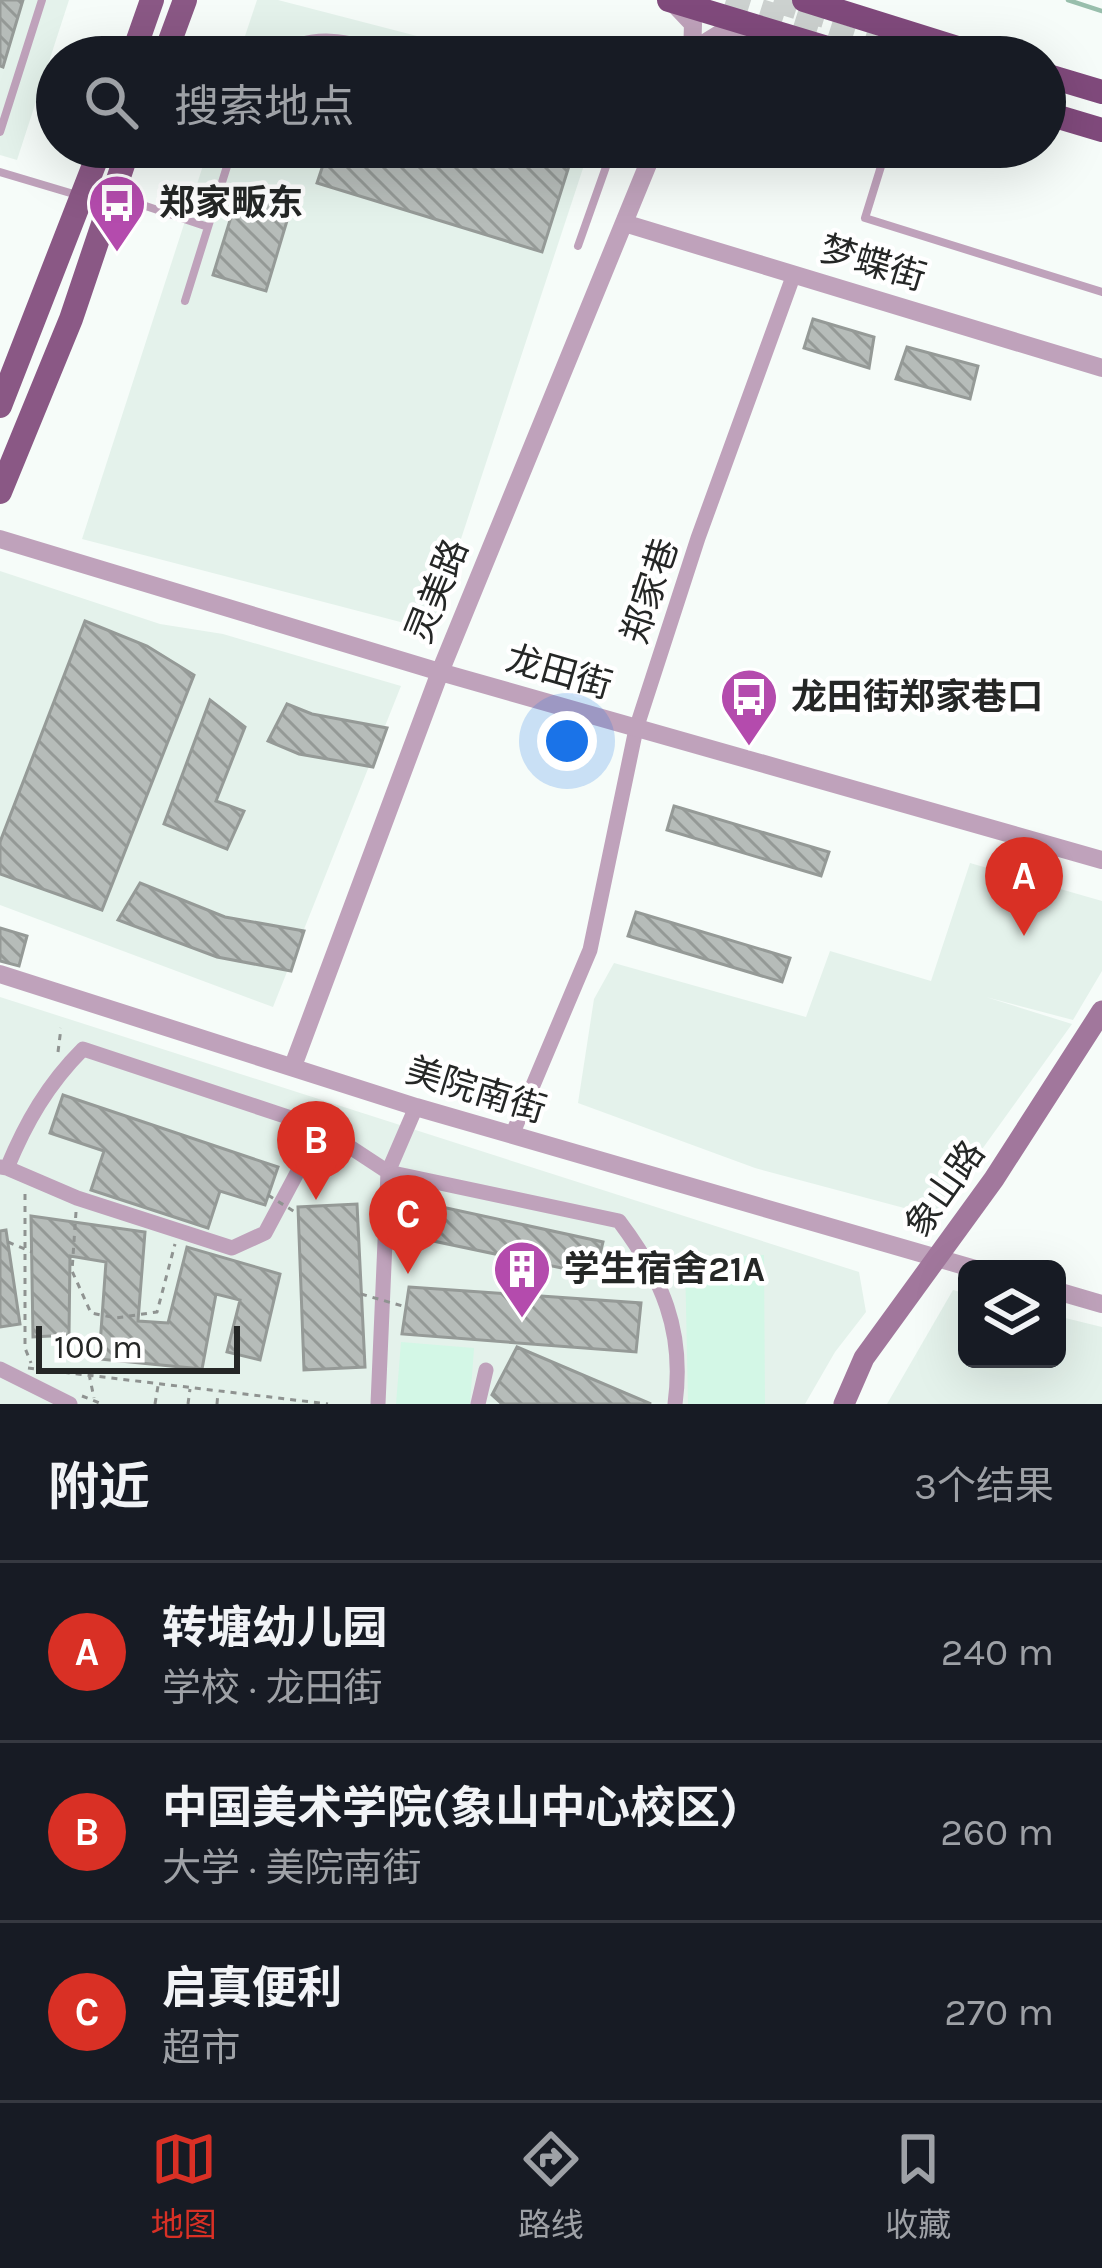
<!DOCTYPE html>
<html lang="zh">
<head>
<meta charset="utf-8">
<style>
	:root { --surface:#171b24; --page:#242831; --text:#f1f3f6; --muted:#9ea1a6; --line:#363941; --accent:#d93025 }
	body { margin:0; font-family:Karla,"Noto Sans SC",sans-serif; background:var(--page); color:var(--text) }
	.controls { position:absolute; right:36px; bottom:36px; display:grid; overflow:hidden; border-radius:18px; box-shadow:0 12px 48px #0002 }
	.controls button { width:108px; height:108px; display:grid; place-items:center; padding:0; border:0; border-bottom:3px solid var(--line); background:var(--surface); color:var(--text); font:60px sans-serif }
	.scale { position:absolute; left:36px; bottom:30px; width:204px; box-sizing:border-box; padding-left:12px; border:6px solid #252726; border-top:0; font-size:33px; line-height:42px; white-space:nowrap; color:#252726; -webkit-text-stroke:9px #fff; paint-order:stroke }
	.you { position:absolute; left:567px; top:741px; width:42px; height:42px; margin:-30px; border:9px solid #fff; border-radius:50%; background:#1a73e8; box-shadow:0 0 0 18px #1a73e833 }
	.badge { display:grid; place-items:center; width:78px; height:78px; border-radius:50%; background:var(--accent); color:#fff; font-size:39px; font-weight:700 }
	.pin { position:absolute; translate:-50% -99px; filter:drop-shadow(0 3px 6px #0008) }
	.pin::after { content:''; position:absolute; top:63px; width:42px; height:36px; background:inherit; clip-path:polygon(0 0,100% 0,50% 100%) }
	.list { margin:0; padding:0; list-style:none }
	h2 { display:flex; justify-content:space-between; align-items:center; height:156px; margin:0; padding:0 48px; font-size:51px }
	h2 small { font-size:39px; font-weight:400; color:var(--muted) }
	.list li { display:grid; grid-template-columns:78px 1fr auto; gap:36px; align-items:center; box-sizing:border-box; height:180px; padding:0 48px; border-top:3px solid var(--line) }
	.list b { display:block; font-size:45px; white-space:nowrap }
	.list p { margin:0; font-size:39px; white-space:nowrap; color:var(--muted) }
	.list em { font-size:39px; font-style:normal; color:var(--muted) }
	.icon { flex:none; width:66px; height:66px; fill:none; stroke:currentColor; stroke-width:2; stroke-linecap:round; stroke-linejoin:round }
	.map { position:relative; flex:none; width:1102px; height:1404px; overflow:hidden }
	.search { position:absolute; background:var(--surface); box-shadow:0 12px 48px #0002; left:36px; right:36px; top:36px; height:132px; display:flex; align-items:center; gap:30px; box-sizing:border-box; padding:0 42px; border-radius:66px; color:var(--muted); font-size:45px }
	.sheet { height:696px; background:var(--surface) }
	nav { display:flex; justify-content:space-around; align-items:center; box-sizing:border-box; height:168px; border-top:3px solid var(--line); background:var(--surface); font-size:33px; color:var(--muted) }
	nav a { display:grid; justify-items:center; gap:6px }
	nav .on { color:var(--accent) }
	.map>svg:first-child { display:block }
	.built { fill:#e4f2eb }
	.green { fill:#d3f7e6 }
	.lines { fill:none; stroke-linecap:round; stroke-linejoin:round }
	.stream { stroke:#98beac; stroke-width:4.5 }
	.building { fill:url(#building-back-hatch); stroke:#959a97; stroke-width:3 }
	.trunk-tunnel { stroke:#ccd1cf; stroke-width:24; stroke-dasharray:24 12; stroke-linecap:butt }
	.path { stroke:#8f9391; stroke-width:3; stroke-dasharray:6 6; stroke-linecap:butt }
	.service { stroke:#bfa2bb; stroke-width:8 }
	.minor { stroke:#bfa2bb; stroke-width:15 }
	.tertiary { stroke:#bfa2bb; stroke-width:18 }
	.secondary { stroke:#a1779c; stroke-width:21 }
	.primary { stroke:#8a5885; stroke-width:24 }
	.trunk { stroke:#804a7c; stroke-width:24 }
	.path-bridge { stroke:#8f9391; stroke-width:3; stroke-dasharray:6 6; stroke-linecap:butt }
	.labels { text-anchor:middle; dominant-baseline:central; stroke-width:9; stroke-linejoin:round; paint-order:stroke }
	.poi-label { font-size:36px; font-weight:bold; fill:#252726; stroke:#fff; text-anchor:start }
	.street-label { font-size:36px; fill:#252726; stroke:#fff }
</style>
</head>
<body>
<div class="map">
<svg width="1102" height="1404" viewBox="0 0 1102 1404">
	<defs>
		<pattern id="building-back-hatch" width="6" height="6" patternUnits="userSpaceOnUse" patternTransform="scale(3)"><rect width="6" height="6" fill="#b6bcb9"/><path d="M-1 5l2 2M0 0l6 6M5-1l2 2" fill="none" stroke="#949996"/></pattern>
	</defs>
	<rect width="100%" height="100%" fill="#f6fcf9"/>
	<path class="built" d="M 0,0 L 69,0 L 17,160 L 0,155 Z
		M 257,0 L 278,0 L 498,57 L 238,57 Z
		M 209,147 L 590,147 L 431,630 L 82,539 Z
		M 0,571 L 160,624 L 223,634 L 401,686 L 273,1007 L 0,905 Z
		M 970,863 L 1102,901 L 1102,971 L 1073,1020 L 986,997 L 1072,1024 L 934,1216 L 755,1168 L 578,1103 L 594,999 L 614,963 L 806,1017 L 830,951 L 931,981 Z
		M 0,997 L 859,1272 L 866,1312 L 835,1352 L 805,1404 L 0,1404 Z
		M 953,1290 L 967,1294 L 967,1359 L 1057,1359 L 1057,1316 L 1102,1327 L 1102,1404 L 887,1404 Z"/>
	<path class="green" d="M 764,1255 L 765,1404 L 688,1404 L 685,1259 Z
		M 401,1342 L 474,1348 L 470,1404 L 396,1404 Z"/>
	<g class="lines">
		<path class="stream" d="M 1068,0 L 1102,11"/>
	</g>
	<path class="building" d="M 0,0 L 23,0 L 3,67 L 0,66 Z
		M 329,147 L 575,147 L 542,252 L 317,183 Z
		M 240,188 L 292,204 L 266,291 L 213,275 Z
		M 813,319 L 874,337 L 869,368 L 804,348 Z
		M 907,347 L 978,366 L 970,399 L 896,379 Z
		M 85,621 L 147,646 L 194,675 L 102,910 L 0,874 L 0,842 Z
		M 210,700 L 245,727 L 216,801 L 244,811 L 227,849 L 164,824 Z
		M 287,704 L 312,714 L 387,728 L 373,767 L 299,754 L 268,741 Z
		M 674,806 L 829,852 L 821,876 L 667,830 Z
		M 140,883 L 225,917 L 304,931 L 291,971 L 217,957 L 118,920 Z
		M 636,912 L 790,958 L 782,982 L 628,936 Z
		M 0,928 L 27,936 L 19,966 L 0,961 Z
		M 63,1095 L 278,1167 L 265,1205 L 220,1191 L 208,1228 L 91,1190 L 104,1151 L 50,1133 Z
		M 357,1204 L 365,1367 L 304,1370 L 298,1207 Z
		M 428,1204 L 603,1242 L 595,1275 L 419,1238 Z
		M 31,1216 L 145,1232 L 138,1321 L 168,1323 L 187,1247 L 280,1274 L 260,1360 L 227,1352 L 240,1300 L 216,1294 L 202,1369 L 99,1359 L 106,1262 L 70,1256 L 69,1335 L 33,1337 Z
		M 6,1230 L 20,1324 L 0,1327 L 0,1231 Z
		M 409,1287 L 641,1303 L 636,1352 L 402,1334 Z
		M 517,1347 L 651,1404 L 502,1404 L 492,1395 Z"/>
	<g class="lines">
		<path class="trunk-tunnel" d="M 726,0 L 906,57
			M 774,0 L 825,16"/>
		<path class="path" d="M 58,1052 L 61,1028
			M 25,1194 L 25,1348 L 31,1363
			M 76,1212 L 72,1271 L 91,1313 L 116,1318 L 157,1312 L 175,1244
			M 28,1368 L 328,1404
			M 89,1374 L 94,1398
			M 82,1396 L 102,1404
			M 155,1404 L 158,1386
			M 188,1404 L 190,1389
			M 217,1404 L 218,1392"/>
		<path class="service" d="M 269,57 C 317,22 359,42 409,57
			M 0,132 L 42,0
			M 887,147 L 865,218 L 1102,292
			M 0,172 L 77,195
			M 119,197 L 208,227
			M 578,246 L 613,147
			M 185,301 L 233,147"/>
		<path class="minor" d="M 512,1135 L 590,950 L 636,729 L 698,538 L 794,274
			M 0,1167 L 7,1168 C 26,1122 48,1084 83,1049 L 321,1128 L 388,1172 L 619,1221 C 662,1278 685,1331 675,1404
			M 7,1168 L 77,1198 L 232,1248 L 265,1233 L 321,1128
			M 0,1369 L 70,1404
			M 378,1404 L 388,1172 L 416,1107
			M 478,1404 L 486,1370"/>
		<path class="tertiary" d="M 675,5 L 693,24 L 692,57
			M 695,49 L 729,28 L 743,28
			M 624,223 L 1102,368
			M 0,539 L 440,672 L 1102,860
			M 0,974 L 416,1107 L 975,1269
			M 293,1066 L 440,672 L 655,147
			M 1057,1291 L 1102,1304"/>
		<path class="secondary" d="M 844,1404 L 864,1358 L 994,1179 L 1102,1011"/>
		<path class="primary" d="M 132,57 L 152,0
			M 164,57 L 185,0
			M 0,406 L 101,147
			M 0,492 L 71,319 L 129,147"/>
		<path class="trunk" d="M 669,0 L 857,57
			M 804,0 L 986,57
			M 1045,75 L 1102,92
			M 1045,113 L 1102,130"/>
		<path class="path-bridge" d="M 268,1195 L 298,1214
			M 8,1242 L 32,1252
			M 361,1294 L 406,1307"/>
	</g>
	<defs>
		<g id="bus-pin" transform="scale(3)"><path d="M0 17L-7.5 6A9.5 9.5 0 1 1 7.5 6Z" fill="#b44bad" stroke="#fff"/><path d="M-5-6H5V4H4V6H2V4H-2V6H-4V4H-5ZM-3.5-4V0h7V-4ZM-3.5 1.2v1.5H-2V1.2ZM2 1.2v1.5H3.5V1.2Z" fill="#fff"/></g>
		<g id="building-pin" transform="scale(3)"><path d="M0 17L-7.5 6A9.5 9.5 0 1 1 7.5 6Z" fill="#b44bad" stroke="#fff"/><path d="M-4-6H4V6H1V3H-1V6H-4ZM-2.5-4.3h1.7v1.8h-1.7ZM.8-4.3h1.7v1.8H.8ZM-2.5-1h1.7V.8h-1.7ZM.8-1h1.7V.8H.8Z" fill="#fff"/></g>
	</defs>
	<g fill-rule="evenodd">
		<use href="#bus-pin" x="117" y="203"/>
		<use href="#bus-pin" x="749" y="697"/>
		<use href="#building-pin" x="522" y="1269"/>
	</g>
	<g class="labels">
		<g class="poi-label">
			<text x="159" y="203">郑家畈东</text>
			<text x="791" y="697">龙田街郑家巷口</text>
			<text x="564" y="1269">学生宿舍21A</text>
		</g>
		<g class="street-label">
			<text transform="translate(873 263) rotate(17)">梦蝶街</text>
			<text transform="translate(437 591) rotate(-68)">灵美路</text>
			<text transform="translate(650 591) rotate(-72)">郑家巷</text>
			<text transform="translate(559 672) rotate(16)">龙田街</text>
			<text transform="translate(476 1090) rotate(17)">美院南街</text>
			<text transform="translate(945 1189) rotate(-55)">象山路</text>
		</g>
	</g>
</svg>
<div class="controls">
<button><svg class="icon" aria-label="layers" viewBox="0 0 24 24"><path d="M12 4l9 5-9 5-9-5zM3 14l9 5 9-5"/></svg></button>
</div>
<div class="scale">100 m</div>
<div class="you"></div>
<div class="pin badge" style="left:1024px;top:936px">A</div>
<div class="pin badge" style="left:316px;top:1200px">B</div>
<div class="pin badge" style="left:408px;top:1274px">C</div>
<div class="search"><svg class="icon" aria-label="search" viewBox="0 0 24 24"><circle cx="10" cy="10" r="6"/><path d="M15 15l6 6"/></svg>搜索地点</div>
</div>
<section class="sheet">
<h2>附近<small>3个结果</small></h2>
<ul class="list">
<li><span class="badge">A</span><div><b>转塘幼儿园</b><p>学校 · 龙田街</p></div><em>240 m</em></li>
<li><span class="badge">B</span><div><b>中国美术学院(象山中心校区)</b><p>大学 · 美院南街</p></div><em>260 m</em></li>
<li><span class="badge">C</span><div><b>启真便利</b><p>超市</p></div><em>270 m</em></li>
</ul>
</section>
<nav>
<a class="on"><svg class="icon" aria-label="map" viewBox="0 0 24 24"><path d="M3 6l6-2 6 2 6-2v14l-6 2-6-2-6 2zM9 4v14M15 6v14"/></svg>地图</a>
<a><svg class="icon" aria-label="directions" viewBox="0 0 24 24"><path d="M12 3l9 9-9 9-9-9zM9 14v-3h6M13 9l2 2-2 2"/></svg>路线</a>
<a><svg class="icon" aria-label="saved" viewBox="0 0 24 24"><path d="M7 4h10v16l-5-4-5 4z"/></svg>收藏</a>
</nav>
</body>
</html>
